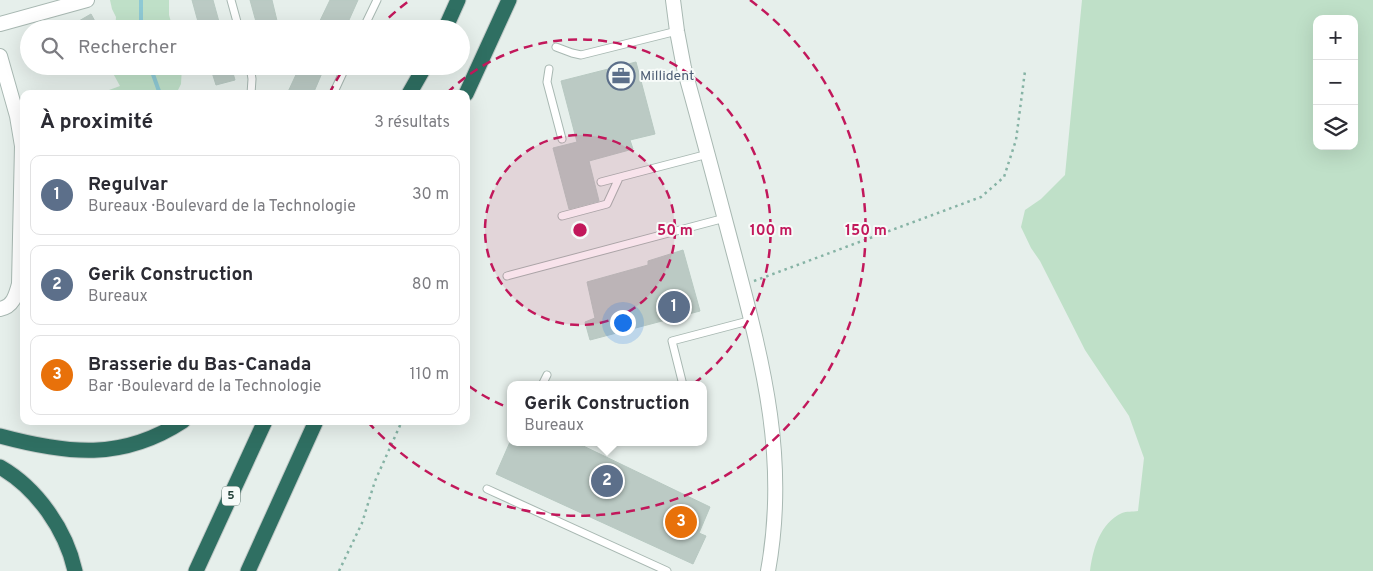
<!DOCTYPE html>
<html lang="fr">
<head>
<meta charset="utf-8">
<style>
	:root { --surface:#fff; --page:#f7f7f7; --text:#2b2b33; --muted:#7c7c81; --line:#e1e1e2; --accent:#855347 }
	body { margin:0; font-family:Overpass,sans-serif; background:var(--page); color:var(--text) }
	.controls { position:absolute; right:15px; top:15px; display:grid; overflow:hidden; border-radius:10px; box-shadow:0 5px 20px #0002 }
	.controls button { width:45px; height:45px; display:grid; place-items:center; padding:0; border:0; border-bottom:1px solid var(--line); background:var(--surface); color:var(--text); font:25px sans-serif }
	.you { position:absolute; left:622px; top:322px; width:18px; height:18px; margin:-12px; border:4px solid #fff; border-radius:50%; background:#1a73e8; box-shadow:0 0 0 8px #1a73e833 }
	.badge { display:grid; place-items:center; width:32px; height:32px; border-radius:50%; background:var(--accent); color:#fff; font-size:16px; font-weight:700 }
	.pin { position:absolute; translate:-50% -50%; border:2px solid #fff; box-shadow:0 1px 5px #0006 }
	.popup { position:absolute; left:507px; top:381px; width:200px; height:65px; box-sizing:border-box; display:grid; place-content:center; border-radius:10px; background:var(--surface); filter:drop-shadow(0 1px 4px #0005); font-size:16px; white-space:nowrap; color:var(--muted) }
	.popup b { font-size:19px; color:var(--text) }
	.popup::after { content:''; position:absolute; left:50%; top:100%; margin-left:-10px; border:10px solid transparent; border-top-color:var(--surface) }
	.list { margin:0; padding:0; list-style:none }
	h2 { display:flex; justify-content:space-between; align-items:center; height:65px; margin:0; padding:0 20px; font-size:21px }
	h2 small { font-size:16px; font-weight:400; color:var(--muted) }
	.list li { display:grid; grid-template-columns:32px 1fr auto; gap:15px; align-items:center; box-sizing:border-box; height:80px; margin:0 10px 10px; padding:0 10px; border:1px solid var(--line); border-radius:10px }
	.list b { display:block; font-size:19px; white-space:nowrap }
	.list p { margin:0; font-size:16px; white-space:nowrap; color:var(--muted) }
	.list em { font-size:16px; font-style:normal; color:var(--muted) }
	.icon { flex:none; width:28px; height:28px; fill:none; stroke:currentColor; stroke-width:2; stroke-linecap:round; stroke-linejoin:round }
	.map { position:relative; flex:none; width:1373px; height:571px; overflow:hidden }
	.search { position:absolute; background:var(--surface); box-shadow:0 5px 20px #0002; left:20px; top:20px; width:450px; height:55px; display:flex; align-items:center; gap:12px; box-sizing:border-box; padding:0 18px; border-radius:28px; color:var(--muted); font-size:19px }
	.panel { position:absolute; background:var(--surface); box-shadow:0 5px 20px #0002; left:20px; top:90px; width:450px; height:335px; border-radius:10px }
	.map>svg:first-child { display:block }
	.green { fill:#bfe0c8; fill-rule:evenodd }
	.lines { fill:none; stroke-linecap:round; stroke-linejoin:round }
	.stream { stroke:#8ec9d4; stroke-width:4 }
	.building { fill:#bbcac4; stroke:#b8c9c2 }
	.lane-casing { stroke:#a8b8b2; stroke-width:9 }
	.street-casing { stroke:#a8b8b2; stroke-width:16 }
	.highway-casing { stroke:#c2cac8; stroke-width:17 }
	.path { stroke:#86b3a5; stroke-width:2.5; stroke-dasharray:2.5 4; stroke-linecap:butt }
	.lane { stroke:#fff; stroke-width:7 }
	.street { stroke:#fff; stroke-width:14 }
	.highway { stroke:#2f6f62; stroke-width:15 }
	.ring { fill:none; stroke:#c2185b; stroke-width:2.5; stroke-dasharray:9 6 }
	.labels { text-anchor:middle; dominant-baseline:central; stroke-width:4; stroke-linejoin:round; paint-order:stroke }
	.shield { fill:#f7fbf9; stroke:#637a73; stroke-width:1 }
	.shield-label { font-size:12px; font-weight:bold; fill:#24423a }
	.service-label { font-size:14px; fill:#4e5e75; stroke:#f7fbf9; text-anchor:start }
	.centre { fill:#c2185b; stroke:#f7fbf9; stroke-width:2.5 }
	.ring-label { font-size:15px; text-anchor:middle; font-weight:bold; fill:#c2185b; stroke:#f7fbf9; stroke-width:4; stroke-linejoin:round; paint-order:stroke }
</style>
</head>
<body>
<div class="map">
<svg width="1373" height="571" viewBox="0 0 1373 571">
	<rect width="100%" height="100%" fill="#e6efeb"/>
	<path class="green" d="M 110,0 L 169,0 L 169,15 L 173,29 L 115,29 L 116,17 L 112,9 Z
		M 1082,0 L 1373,0 L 1373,571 L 1090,571 C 1093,549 1100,523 1122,513 C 1126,511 1133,512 1138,511 L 1144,458 L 1129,416 L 1085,350 L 1040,261 L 1031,248 L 1021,227 L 1025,210 L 1041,199 L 1065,175 ZM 1317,19 L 1354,19 L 1354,146 L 1317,146 Z
		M 109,66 L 182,66 L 181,84 L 176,94 L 98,94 L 120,86 Z"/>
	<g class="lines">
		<path class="stream" d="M 141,0 L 141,20 L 143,29
			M 150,66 L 160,94"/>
	</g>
	<path class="building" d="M 192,0 L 213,0 L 221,29 L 200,29 Z
		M 250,0 L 272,0 L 279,29 L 258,29 Z
		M 330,0 L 358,0 L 345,29 L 316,29 Z
		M 91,14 L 97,25 L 90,29 L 65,29 Z
		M 636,62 L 655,134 L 630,140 L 633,149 L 589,161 L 599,201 L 569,209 L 553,148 L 577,142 L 561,81 Z
		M 210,66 L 231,66 L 235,80 L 216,85 Z
		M 300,66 L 325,66 L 313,94 L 287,94 Z
		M 683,250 L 700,311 L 590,340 L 585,322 L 595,318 L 587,282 L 648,265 L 648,261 Z
		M 510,442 L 575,442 L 710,507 L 699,533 L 706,536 L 693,564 L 496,474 Z"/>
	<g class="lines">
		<g class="lane-casing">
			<path id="lane" d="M 231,0 L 239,29
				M 363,29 L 377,0
				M 556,47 L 572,53 L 581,55 L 677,31
				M 250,66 L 252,79 L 251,94
				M 549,69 L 547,82 L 562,139
				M 333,94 L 346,66
				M 601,182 L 708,154
				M 562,216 L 607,204 L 619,178
				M 507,276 L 725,218
				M 542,385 L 547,375
				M 683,385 L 672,341 L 752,320
				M 487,489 L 667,571"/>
		</g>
		<g class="street-casing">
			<path id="street" d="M 673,0 L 677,31 L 684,68 C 702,132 719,197 736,261 C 764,367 788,461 768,571
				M 0,24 L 87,0
				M 0,56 L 17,116 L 22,146 L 19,284 C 16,295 13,307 0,309"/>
		</g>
		<g class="highway-casing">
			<path id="highway" d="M 445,29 L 458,0
				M 409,94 L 425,66
				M 466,94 L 509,0
				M 0,436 C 67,454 122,461 183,421
				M 0,467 C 37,488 66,530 75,571
				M 196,571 L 265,421
				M 248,571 L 316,421"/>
		</g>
		<path class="path" d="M 754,281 L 981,197 L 1004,177 L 1016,140 L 1025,71
			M 339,571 L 362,523 L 375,481 L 402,421"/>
		<use href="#lane" class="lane"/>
		<use href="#street" class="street"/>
		<use href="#highway" class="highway"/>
	</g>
	<circle cx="580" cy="230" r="95" fill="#c2185b" fill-opacity=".12"/>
	<g class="ring">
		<circle cx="580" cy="230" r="95"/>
		<path d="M447 93A191 191 0 1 1 466 384"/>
		<path d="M329 94A286 286 0 0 1 344 68M378 28A286 286 0 0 1 410 0M750 0A286 286 0 1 1 367 421"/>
	</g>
	<defs>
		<g id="office-ring" transform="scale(1.4375)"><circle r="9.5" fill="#f7fbf9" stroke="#5c6f8a" stroke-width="1.5"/><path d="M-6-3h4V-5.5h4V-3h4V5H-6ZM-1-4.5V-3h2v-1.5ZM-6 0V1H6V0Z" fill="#5c6f8a"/></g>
	</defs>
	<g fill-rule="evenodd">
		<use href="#office-ring" x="621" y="76"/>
	</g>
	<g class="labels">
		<rect class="shield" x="222" y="486.5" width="18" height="19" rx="4"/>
		<g class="shield-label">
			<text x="231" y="496">5</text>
		</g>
		<g class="service-label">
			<text x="640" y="76">Millident</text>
		</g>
	</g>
	<circle cx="580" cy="230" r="8" class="centre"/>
	<g class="ring-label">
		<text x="675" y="235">50 m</text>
		<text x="771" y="235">100 m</text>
		<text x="866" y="235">150 m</text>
	</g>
</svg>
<div class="controls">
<button>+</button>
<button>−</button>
<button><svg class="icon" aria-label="layers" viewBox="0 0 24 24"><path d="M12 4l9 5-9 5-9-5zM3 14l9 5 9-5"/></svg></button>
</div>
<div class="you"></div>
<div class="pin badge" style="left:674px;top:307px;background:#5c6f8a">1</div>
<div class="pin badge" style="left:607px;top:481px;background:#5c6f8a">2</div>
<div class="popup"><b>Gerik Construction</b>Bureaux</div>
<div class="pin badge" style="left:681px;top:522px;background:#e8710a">3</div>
<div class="search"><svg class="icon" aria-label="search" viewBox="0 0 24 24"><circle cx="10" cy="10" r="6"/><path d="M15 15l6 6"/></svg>Rechercher</div>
<section class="panel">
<h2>À proximité<small>3 résultats</small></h2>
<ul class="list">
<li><span class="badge" style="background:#5c6f8a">1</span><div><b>Regulvar</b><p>Bureaux · Boulevard de la Technologie</p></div><em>30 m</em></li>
<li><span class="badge" style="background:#5c6f8a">2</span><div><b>Gerik Construction</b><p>Bureaux</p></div><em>80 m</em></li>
<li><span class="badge" style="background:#e8710a">3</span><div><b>Brasserie du Bas-Canada</b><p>Bar · Boulevard de la Technologie</p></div><em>110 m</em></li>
</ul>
</section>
</div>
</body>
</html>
